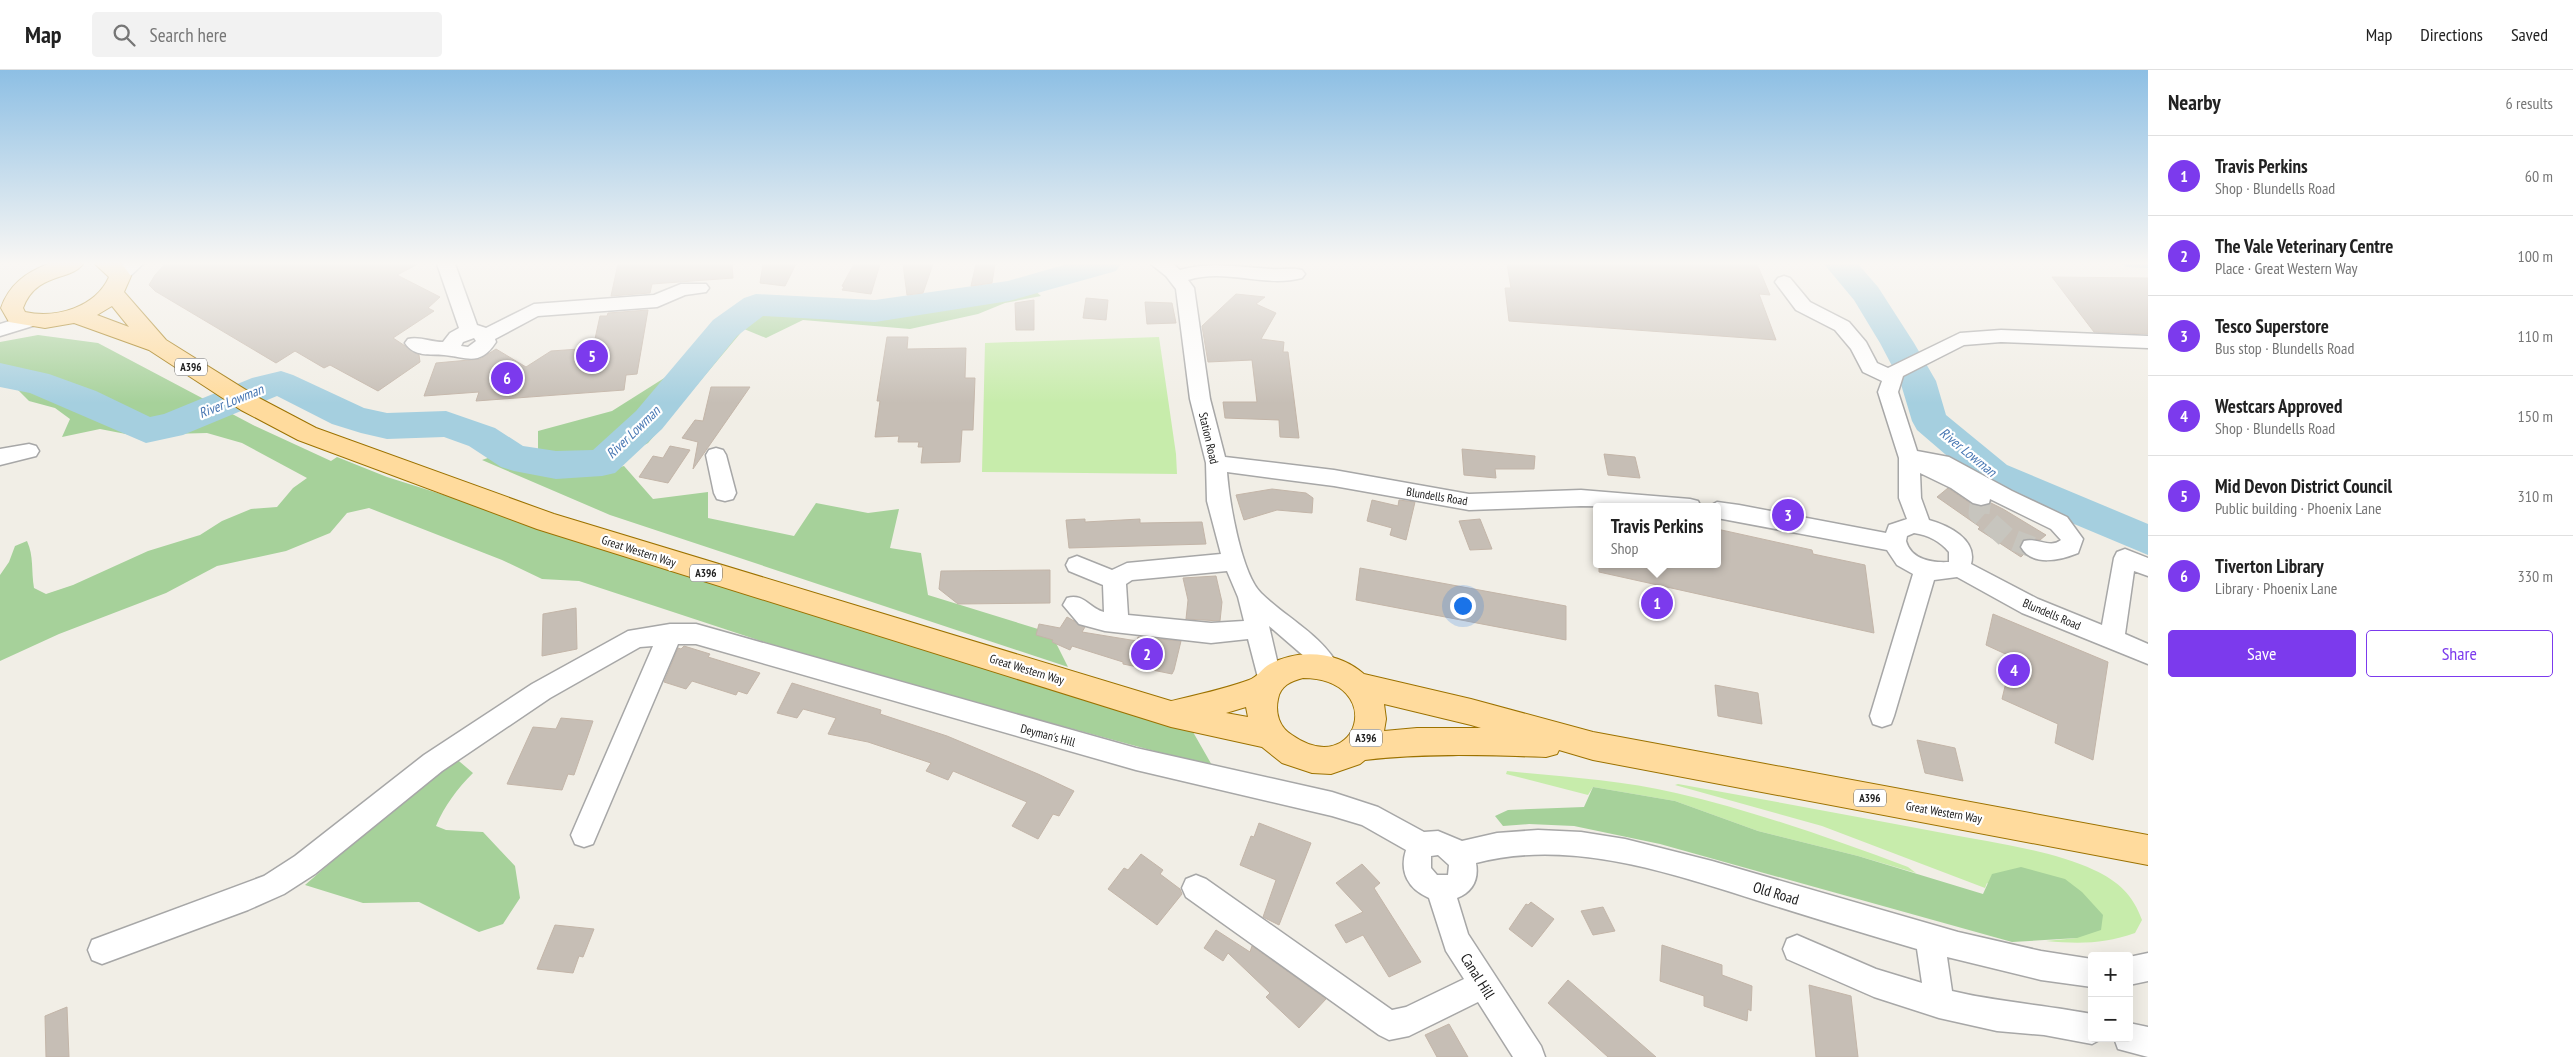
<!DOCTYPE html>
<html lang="en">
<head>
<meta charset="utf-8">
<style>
	:root { --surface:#fff; --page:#f2f2f2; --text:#222; --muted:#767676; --line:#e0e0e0; --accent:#7c3aed }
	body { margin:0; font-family:"PT Sans Narrow",sans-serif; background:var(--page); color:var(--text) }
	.controls { position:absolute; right:15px; bottom:15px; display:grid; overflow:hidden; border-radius:5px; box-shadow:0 5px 20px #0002 }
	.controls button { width:45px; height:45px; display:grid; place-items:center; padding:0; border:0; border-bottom:1px solid var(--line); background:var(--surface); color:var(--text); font:25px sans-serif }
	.you { position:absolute; left:1462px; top:535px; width:18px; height:18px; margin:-12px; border:4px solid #fff; border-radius:50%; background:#1a73e8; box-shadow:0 0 0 8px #1a73e833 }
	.badge { display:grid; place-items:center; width:32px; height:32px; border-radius:50%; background:var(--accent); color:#fff; font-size:16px; font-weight:700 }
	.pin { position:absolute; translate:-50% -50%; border:2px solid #fff; box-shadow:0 1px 5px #0006 }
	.popup { position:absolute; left:1593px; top:433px; width:128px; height:65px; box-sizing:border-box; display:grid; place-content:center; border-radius:5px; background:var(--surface); filter:drop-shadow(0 1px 4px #0005); font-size:16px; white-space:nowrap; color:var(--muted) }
	.popup b { font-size:19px; color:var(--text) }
	.popup::after { content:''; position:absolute; left:50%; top:100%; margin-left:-10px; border:10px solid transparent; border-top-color:var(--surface) }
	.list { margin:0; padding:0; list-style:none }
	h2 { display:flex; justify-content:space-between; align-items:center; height:65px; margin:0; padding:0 20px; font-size:21px }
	h2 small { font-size:16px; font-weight:400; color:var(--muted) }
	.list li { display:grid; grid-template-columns:32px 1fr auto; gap:15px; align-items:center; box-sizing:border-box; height:80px; padding:0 20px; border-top:1px solid var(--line) }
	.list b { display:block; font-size:19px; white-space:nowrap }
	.list p { margin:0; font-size:16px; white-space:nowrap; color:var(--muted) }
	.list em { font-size:16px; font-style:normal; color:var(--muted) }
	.actions { display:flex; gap:10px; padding:15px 20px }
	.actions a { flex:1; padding:11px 0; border:1px solid var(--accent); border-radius:5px; text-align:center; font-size:18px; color:var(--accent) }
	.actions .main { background:var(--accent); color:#fff }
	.icon { flex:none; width:28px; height:28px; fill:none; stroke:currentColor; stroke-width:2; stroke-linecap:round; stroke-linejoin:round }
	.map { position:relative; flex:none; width:2148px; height:987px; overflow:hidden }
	header { display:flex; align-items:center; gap:30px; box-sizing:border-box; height:70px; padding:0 25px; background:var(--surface); border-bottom:1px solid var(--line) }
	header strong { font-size:24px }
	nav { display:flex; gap:28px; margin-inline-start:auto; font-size:18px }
	.search { width:350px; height:45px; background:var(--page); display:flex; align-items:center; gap:12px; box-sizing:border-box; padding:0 18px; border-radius:5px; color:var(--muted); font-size:19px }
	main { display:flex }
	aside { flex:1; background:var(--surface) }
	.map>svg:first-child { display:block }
	.grass { fill:#c7ecab }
	.forest { fill:#a6d19a }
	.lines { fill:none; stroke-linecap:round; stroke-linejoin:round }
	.stream { stroke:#a5cfdf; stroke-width:6 }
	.river { fill:#a5cfdf; fill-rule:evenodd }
	.building { fill:#c6beb5; stroke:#c3b5a8 }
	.minor-tunnel { stroke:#c7c5be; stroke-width:21; stroke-dasharray:21 10; stroke-linecap:butt }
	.minor-casing { stroke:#a7a7a7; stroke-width:3 }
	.major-casing { stroke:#9c7200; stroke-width:2 }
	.minor { fill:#fff; fill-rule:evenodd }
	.major { fill:#ffdb9d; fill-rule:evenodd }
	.labels { text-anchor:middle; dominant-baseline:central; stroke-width:4.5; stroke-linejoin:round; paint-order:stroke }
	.shield { fill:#fff; stroke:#636363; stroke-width:1 }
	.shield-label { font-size:11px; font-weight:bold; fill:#202020 }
	.street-label { font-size:12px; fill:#202020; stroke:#fff }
	.water-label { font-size:14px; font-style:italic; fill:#4877b3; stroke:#fff }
	.near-street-label { font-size:15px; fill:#202020; stroke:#fff }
</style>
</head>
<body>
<header>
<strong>Map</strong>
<div class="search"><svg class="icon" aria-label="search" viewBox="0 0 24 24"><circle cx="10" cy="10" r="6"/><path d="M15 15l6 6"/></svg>Search here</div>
<nav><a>Map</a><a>Directions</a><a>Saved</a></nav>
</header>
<main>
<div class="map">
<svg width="2148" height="987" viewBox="0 0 2148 987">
	<rect width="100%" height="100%" fill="#f1eee6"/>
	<path class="grass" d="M 1159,267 L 1176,384 L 1177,404 L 982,402 L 985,273 Z
		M 1507,701 C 1563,707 1621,710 1676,723 C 1754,741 1833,769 1908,797 L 1916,803 L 1858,786 L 1758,761 L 1675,731 L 1593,717 L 1588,725 L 1506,704 Z
		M 1678,714 C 1766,730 1854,746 1943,763 C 1989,772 2051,780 2094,800 C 2118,811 2133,825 2142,850 L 2135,863 C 2104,874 2079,874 2046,871 L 2077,868 L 1987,813 L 1985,818 L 1822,756 L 1675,715 Z"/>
	<path class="forest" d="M 1025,212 L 1041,226 L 1005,233 L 978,244 L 910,259 L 803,250 L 766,268 L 744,259 L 648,373 L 616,390 L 538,380 L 538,361 L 612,341 L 669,305 L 740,232 L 848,240 L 949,226 Z
		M 38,265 L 98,273 L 253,355 L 331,391 L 337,387 L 387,407 L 1193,662 L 1213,697 L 819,590 L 579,511 L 542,509 L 502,490 L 369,438 L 347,443 L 330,463 L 286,481 L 217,496 L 166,523 L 59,564 L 0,591 L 0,505 L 9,492 L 15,476 L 27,471 C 34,486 31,501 34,518 L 46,524 L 73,515 L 148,481 L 200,465 L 222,451 L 251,439 L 277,437 L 293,418 L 307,408 L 242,373 L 207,363 L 131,365 L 100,359 L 62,367 L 70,349 L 55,338 L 29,331 L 11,313 L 0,313 L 0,272 Z
		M 522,376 L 581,407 L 624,396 L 653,429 L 708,422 L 708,448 L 794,466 L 816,433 L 868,443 L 899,439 L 890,478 L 921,483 L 928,525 L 1051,563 L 1068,597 L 610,445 L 482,390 Z
		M 453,686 L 473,703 C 457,719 445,735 436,756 L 446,760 L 483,762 L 515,796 L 520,828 L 503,854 L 479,862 L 419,832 L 363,833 L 305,815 Z
		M 1593,717 L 1675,731 L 1758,761 L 1858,786 L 1983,824 L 1992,804 L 2021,797 L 2065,809 L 2082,822 L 2103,845 L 2101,860 L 2077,868 L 2012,872 L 1660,774 L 1574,756 L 1529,754 L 1503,756 L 1495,746 L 1508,740 L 1584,737 Z"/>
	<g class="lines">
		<path class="stream" d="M 2127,194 L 2148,195"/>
		<path class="river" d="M 1067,194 L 1121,194 L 1116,201 L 1009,231 L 875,252 L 763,246 L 737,266 L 662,359 L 615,403 L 602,406 L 556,409 L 514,401 L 501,397 L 469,376 L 444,367 L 387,369 L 361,363 L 332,354 L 277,326 L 183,365 L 146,373 L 30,323 L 0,317 L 0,293 L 49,304 L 96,321 L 150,347 L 164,344 L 252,308 L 281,301 L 293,305 L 364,338 L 387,343 L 446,341 L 495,358 L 523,376 L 556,381 L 593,380 L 636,341 L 713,250 L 744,228 L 756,224 L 875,230 L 1008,211 Z
			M 1824,194 L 1858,194 L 1878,217 L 1914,273 L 1936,311 L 1946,345 L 2007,395 L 2148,454 L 2148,485 L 1981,415 L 1917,360 L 1912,351 L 1900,311 L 1880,273 L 1854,230 Z"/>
	</g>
	<path class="building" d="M 165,194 L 418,194 L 397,205 L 440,227 L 428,238 L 434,241 L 393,268 L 419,285 L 420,292 L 378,321 L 330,295 L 324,298 L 295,281 L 276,293 L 155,221 L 149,215 L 155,205 Z
		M 618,194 L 732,194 L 733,208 L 652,214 L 650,223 L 611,226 Z
		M 763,194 L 796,194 L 785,216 L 760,213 Z
		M 854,194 L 880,194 L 871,224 L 842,220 L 844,217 L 842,216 Z
		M 903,194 L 933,194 L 923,223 L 907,225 Z
		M 976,194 L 995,194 L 992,213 L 971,216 Z
		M 1507,194 L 1757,194 L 1770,225 L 1759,224 L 1776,270 L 1509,251 L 1505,218 L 1511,218 Z
		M 2052,207 L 2148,208 L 2148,264 L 2094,262 Z
		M 1236,224 L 1265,227 L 1256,234 L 1276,243 L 1261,269 L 1284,272 L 1283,282 L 1288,282 L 1299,368 L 1280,367 L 1279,350 L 1225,348 L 1223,332 L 1257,332 L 1252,290 L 1208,292 L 1202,256 Z
		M 1086,228 L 1108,230 L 1106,250 L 1083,248 Z
		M 1034,230 L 1034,260 L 1016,260 L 1015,233 Z
		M 1145,232 L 1172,233 L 1176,253 L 1147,254 Z
		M 648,240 L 637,304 L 626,305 L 624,320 L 476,331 L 479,322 L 424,326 L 436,293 L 480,289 L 496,279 L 526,297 L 551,281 L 593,278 L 600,246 L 607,246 L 608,243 Z
		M 887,267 L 908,267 L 907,279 L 966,278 L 965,308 L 975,308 L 973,360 L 962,360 L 960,392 L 921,393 L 923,377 L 918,377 L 919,372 L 898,372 L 899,366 L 875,367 L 880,331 L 877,331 Z
		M 711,317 L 750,317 L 693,399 L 698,372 L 682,368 L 695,350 L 703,351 Z
		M 670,376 L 690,380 L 668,413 L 639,407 L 653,386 L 663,388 Z
		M 1462,379 L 1535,386 L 1534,399 L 1495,399 L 1496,408 L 1464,405 Z
		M 1604,384 L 1635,387 L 1640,408 L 1608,405 Z
		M 1948,418 L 1973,435 L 1981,437 L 1991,433 L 2003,439 L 2046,465 L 2040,470 L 2022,470 L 2020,478 L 2024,484 L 2021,487 L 1978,459 L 1980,457 L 1937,427 Z
		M 1272,419 L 1306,423 L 1313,428 L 1312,443 L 1277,440 L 1244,450 L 1236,425 Z
		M 1372,430 L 1398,436 L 1399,430 L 1415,432 L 1406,470 L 1390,465 L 1392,458 L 1367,451 Z
		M 1085,449 L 1085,452 L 1140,449 L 1140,453 L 1202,452 L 1206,474 L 1069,478 L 1066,450 Z
		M 1480,449 L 1492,479 L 1470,480 L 1459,451 Z
		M 1717,459 L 1812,480 L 1813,484 L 1865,495 L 1874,563 L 1599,502 L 1599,494 L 1717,494 Z
		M 1360,498 L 1566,536 L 1566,570 L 1356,530 Z
		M 1050,500 L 1050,533 L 958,534 L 939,519 L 941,501 Z
		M 1216,506 L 1222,532 L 1220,551 L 1186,549 L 1188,530 L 1183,508 Z
		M 576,538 L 577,579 L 542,586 L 543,544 Z
		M 1993,544 L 2108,592 L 2093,690 L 2055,673 L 2058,654 L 2002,629 L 2012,587 L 1986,575 Z
		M 1067,547 L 1085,557 L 1082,562 L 1137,571 L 1138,567 L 1181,571 L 1174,600 L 1172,604 L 1123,594 L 1123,592 L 1072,576 L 1070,580 L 1052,572 L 1053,570 L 1036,565 L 1039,554 L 1060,558 Z
		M 684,576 L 710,584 L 708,587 L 760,603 L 747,624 L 738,621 L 736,625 L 692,611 L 686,619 L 664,612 L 678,578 L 681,579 Z
		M 792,613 L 881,640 L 880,644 L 947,666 L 1038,704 L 1074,721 L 1059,746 L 1053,744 L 1038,769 L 1012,756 L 1027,732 L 953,701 L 948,710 L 926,701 L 931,693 L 868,672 L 828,664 L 836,648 L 803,639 L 797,648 L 777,643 Z
		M 1715,615 L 1758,623 L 1762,654 L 1718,646 Z
		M 561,648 L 593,651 L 574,705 L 568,704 L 562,720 L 507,714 L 533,657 L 556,659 Z
		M 1917,670 L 1955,678 L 1963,711 L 1925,703 Z
		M 1259,753 L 1311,773 L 1279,855 L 1263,847 L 1276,810 L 1240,795 L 1251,766 L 1254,767 Z
		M 1141,784 L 1163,800 L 1160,804 L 1180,819 L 1182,824 L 1157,855 L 1108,819 L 1124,798 L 1128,800 Z
		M 1362,794 L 1380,813 L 1374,818 L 1421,892 L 1389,907 L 1363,865 L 1346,873 L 1335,855 L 1363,842 L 1336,813 Z
		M 1531,832 L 1554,849 L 1532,877 L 1509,859 L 1526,834 L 1528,835 Z
		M 1603,837 L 1615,861 L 1593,865 L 1581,841 Z
		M 555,855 L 594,859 L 583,887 L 579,886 L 573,903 L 537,899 Z
		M 1216,860 L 1250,882 L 1252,876 L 1326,929 L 1299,958 L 1266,927 L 1270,923 L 1228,883 L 1223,891 L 1204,878 Z
		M 1662,875 L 1722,895 L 1722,905 L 1752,916 L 1751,941 L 1748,939 L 1747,951 L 1704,936 L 1704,926 L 1660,911 Z
		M 1568,910 L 1656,987 L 1608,987 L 1548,933 Z
		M 1809,915 L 1851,926 L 1858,987 L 1816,987 Z
		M 67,937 L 69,987 L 46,987 L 45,946 Z
		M 1449,954 L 1468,987 L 1437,987 L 1425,965 Z"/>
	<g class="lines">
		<path class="minor-tunnel" d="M 1981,427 L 1979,443 L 2006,467 L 2032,477"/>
		<g class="minor-casing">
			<path id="minor" d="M 123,194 L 143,194 L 126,210 L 114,210 L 111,206 Z
				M 437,194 L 455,194 L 477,255 L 486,258 L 534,234 L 654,225 L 681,214 L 706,214 L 709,218 L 706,222 L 685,225 L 657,237 L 538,246 L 495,269 L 496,272 C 480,297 467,287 444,285 C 430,284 414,287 405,273 L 408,269 C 419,266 431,272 443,272 L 450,263 L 459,258 ZM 474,268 L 476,271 L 468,277 L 461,276 L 463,272 Z
				M 1151,194 L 1173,194 L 1180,200 C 1211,191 1239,197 1271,199 C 1281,200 1292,197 1302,200 L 1305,204 L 1302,208 C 1264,218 1226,198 1188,210 L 1194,218 L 1210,329 L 1225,387 L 1334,400 L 1469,424 L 1581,420 L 1690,429 L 1698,431 L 1701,437 L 1581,436 L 1469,440 L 1334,416 L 1227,402 C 1229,430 1241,503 1261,523 C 1286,548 1323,565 1340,599 L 1337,606 L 1328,609 L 1319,606 L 1305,587 L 1269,556 L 1282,612 L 1279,619 L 1270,622 L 1261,619 L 1248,569 L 1211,573 L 1105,561 L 1079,554 L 1063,535 L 1067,528 C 1084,523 1089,538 1104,542 L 1103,515 L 1069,501 L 1066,495 L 1069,489 L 1077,486 L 1112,500 L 1127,493 L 1221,484 L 1207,431 L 1206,393 L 1190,329 L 1176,219 L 1166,206 ZM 1227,501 L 1238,527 L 1244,551 L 1211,553 L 1128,545 L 1126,514 L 1132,510 Z
				M 1784,206 L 1790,208 L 1810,232 L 1849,252 L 1866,272 L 1877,293 L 1888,298 L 1960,263 L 2001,260 L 2148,266 L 2148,278 L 2001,272 L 1964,275 L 1903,306 L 1898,322 L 1917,381 L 1949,387 L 2012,421 L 2067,447 L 2083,469 L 2078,483 C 2061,490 2032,497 2021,477 L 2024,471 C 2037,467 2050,479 2061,470 L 2051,459 L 1990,429 L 1989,433 L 1981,435 L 1973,433 L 1951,418 L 1920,403 L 1921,428 L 1929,450 C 1947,455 1978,469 1971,494 L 2038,529 L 2102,555 L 2114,488 L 2117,482 L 2125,479 L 2148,488 L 2148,506 L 2134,501 L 2125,564 L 2148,574 L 2148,594 L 2022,543 L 1957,507 L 1934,510 L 1894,646 L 1891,654 L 1882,657 L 1873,654 L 1870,646 L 1913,504 L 1897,495 L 1887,480 L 1717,448 L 1717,437 L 1708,437 L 1717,432 L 1739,435 L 1886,463 L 1889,455 L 1907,449 L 1899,428 L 1899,388 L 1878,322 L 1882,311 L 1863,302 L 1851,279 L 1835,260 L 1796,240 L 1775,212 L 1778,208 ZM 1914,463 C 1928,465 1940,471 1949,482 L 1949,492 C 1933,493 1911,490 1906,471 L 1907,466 Z
				M 29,245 L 36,247 L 38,251 L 36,255 L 0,266 L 0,254 Z
				M 29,374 L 36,376 L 39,381 L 36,386 L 0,395 L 0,379 Z
				M 716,378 L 723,380 L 726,385 L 736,423 L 733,429 L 725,431 L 717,429 L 714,423 L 706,385 L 709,380 Z
				M 670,554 L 696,554 L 1136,678 L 1332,722 L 1378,737 L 1424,762 L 1438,761 L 1462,771 L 1497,763 L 1538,760 L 1581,762 L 1625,769 L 1712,791 L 1958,862 L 2041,881 L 2092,889 L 2092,917 L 2041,910 L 1947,887 L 1952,921 C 1998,932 2045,935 2092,944 L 2092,968 L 2103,968 L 2092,974 L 2044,965 L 1997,961 L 1939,948 L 1874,927 L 1787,889 L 1783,879 L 1787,869 L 1797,865 L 1876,899 L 1922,913 L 1917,879 C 1869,865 1820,850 1772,835 C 1679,806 1574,767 1476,793 C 1479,810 1472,822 1457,828 L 1468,864 L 1541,976 L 1545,987 L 1513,987 L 1478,932 L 1409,966 L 1389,970 L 1379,965 L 1186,827 L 1182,818 L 1186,809 L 1196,805 L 1206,809 L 1392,940 L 1406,937 L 1464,909 L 1446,881 L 1429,828 C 1408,819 1399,802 1406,780 L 1362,755 L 1332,746 L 1136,700 L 696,574 L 678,574 L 593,774 L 584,777 L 575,774 L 571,765 L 653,576 L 640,577 L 550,628 L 442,701 L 315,804 L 284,824 L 248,840 L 102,894 L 92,890 L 88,880 L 92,870 L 264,806 L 295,786 L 424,685 L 532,614 L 628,561 ZM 1438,785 L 1449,795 L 1448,805 L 1437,805 L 1431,798 L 1431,786 Z
				M 2148,883 L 2148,911 L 2129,915 L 2129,887 Z
				M 2129,953 L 2148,957 L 2148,987 L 2118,979 L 2114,968 L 2129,968 Z"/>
		</g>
		<g class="major-casing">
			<path id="major" d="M 48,194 L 83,194 C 71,211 36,202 23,238 L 25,242 C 56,249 96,237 109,207 L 95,194 L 122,194 L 131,206 L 124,222 L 166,270 L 259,328 L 316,358 L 554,444 L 1171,631 C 1197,625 1224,619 1249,610 C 1258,607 1262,598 1270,594 C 1300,578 1339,582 1364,604 L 1471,629 L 1593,662 L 2148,765 L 2148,795 L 1593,690 L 1559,680 L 1557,684 L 1546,687 C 1483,685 1427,683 1365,690 L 1360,694 L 1331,704 L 1312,703 L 1282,693 L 1262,677 L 1171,657 L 537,459 L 298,370 L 241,340 L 149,280 L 74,253 L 45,258 L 9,252 L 1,238 C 9,215 25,203 48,194 ZM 112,236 L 129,257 L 97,245 ZM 1303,608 C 1388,609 1358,711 1292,665 C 1279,657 1275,643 1278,629 C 1280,616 1291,611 1303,608 ZM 1384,634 L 1471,655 L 1481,658 L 1417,658 L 1384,661 L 1386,649 ZM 1246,637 L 1248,647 L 1226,643 Z"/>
		</g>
		<use href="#minor" class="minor"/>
		<use href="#major" class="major"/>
	</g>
	<linearGradient id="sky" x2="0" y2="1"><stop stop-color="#8dbfe4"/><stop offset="0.58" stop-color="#f9f7f4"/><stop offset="1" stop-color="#f9f7f4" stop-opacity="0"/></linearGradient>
	<rect width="2148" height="333" fill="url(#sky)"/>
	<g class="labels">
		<g class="shield">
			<rect x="175" y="288.5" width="32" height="17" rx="4"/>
			<rect x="690" y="494.5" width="32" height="17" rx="4"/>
			<rect x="1350" y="659.5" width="32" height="17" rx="4"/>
			<rect x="1854" y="719.5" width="32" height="17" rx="4"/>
		</g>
		<g class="shield-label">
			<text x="191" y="297">A396</text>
			<text x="706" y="503">A396</text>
			<text x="1366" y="668">A396</text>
			<text x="1870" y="728">A396</text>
		</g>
		<g class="street-label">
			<text transform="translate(1209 368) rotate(77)">Station Road</text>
			<text transform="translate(1437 426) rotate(9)">Blundells Road</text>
			<text transform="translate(639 481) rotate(18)">Great Western Way</text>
			<text transform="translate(2052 544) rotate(23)">Blundells Road</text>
			<text transform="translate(1027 599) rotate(17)">Great Western Way</text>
			<text transform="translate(1048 665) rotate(15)">Deyman's Hill</text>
			<text transform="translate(1944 742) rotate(10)">Great Western Way</text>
		</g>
		<g class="water-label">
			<text transform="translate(231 331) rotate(-22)">River Lowman</text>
			<text transform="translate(633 362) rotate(-44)">River Lowman</text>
			<text transform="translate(1968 382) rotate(39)">River Lowman</text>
		</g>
		<g class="near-street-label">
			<text transform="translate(1776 823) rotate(17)">Old Road</text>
			<text transform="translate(1478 906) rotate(58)">Canal Hill</text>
		</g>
	</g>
</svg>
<div class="controls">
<button>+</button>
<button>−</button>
</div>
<div class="you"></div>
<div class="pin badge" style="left:1657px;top:533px">1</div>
<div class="popup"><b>Travis Perkins</b>Shop</div>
<div class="pin badge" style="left:1147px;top:584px">2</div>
<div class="pin badge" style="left:1788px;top:445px">3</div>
<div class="pin badge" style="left:2014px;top:600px">4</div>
<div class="pin badge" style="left:592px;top:286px">5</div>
<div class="pin badge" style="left:507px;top:308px">6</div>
</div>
<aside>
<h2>Nearby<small>6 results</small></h2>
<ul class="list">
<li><span class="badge">1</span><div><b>Travis Perkins</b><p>Shop · Blundells Road</p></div><em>60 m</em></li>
<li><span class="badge">2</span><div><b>The Vale Veterinary Centre</b><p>Place · Great Western Way</p></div><em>100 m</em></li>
<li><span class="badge">3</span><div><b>Tesco Superstore</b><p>Bus stop · Blundells Road</p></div><em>110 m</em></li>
<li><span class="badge">4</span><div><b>Westcars Approved</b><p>Shop · Blundells Road</p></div><em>150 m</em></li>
<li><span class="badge">5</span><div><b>Mid Devon District Council</b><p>Public building · Phoenix Lane</p></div><em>310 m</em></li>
<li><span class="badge">6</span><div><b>Tiverton Library</b><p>Library · Phoenix Lane</p></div><em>330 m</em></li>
</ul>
<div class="actions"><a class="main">Save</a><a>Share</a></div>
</aside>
</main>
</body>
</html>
